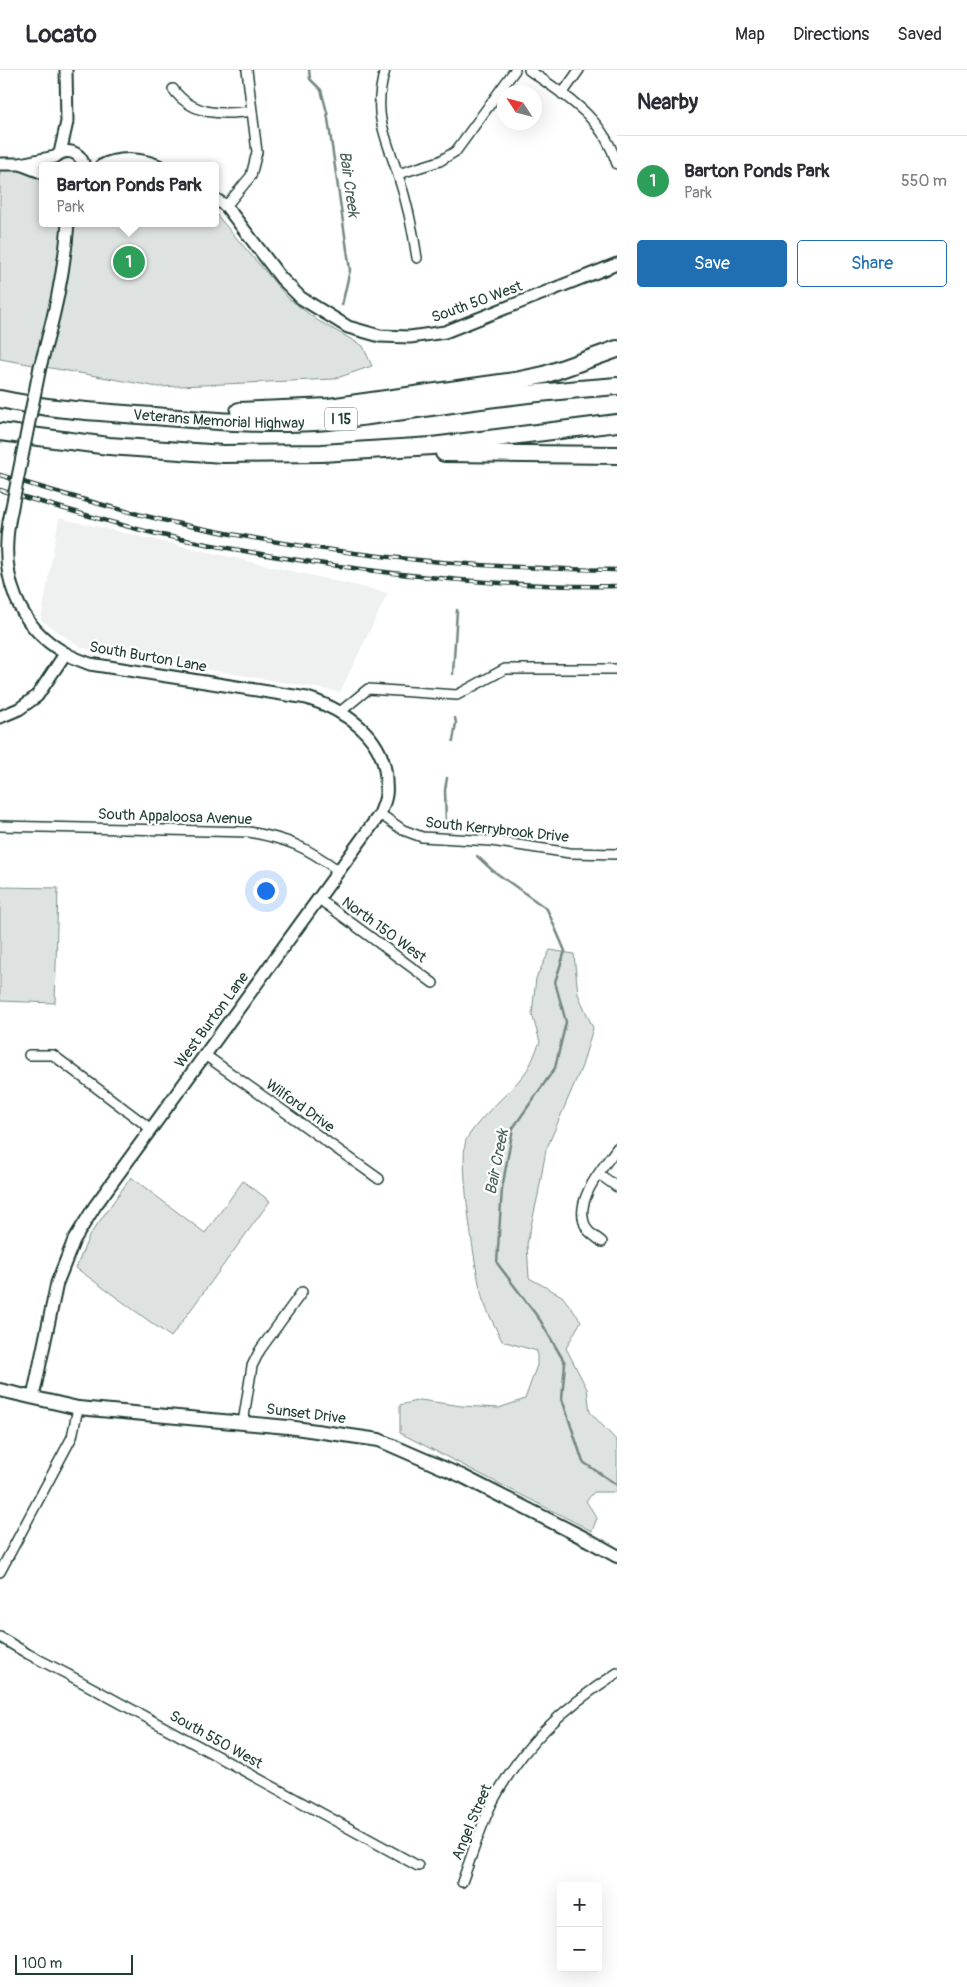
<!DOCTYPE html>
<html lang="en">
<head>
<meta charset="utf-8">
<style>
	:root { --surface:#fff; --page:#f2f2f3; --text:#2b2b33; --muted:#7c7c81; --line:#e1e1e2; --accent:#1f6fb2 }
	body { margin:0; font-family:Pangolin,sans-serif; background:var(--page); color:var(--text) }
	.controls { position:absolute; right:15px; bottom:15px; display:grid; overflow:hidden; border-radius:5px; box-shadow:0 5px 20px #0002 }
	.controls button { width:45px; height:45px; display:grid; place-items:center; padding:0; border:0; border-bottom:1px solid var(--line); background:var(--surface); color:var(--text); font:25px sans-serif }
	.compass { position:absolute; left:497px; top:15px; width:45px; height:45px; border-radius:50%; background:var(--surface); box-shadow:0 5px 20px #0002; rotate:306deg }
	.scale { position:absolute; left:15px; bottom:12px; width:118px; box-sizing:border-box; padding-left:5px; border:2px solid #1f3d34; border-top:0; font-size:14px; line-height:18px; white-space:nowrap; color:#1f3d34; -webkit-text-stroke:4px #fff; paint-order:stroke }
	.you { position:absolute; left:265px; top:820px; width:18px; height:18px; margin:-12px; border:4px solid #fff; border-radius:50%; background:#1a73e8; box-shadow:0 0 0 8px #1a73e833 }
	.badge { display:grid; place-items:center; width:32px; height:32px; border-radius:50%; background:var(--accent); color:#fff; font-size:16px; font-weight:700 }
	.pin { position:absolute; translate:-50% -50%; border:2px solid #fff; box-shadow:0 1px 5px #0006 }
	.popup { position:absolute; left:39px; top:92px; width:180px; height:65px; box-sizing:border-box; display:grid; place-content:center; border-radius:5px; background:var(--surface); filter:drop-shadow(0 1px 4px #0005); font-size:16px; white-space:nowrap; color:var(--muted) }
	.popup b { font-size:19px; color:var(--text) }
	.popup::after { content:''; position:absolute; left:50%; top:100%; margin-left:-10px; border:10px solid transparent; border-top-color:var(--surface) }
	.list { margin:0; padding:0; list-style:none }
	h2 { display:flex; justify-content:space-between; align-items:center; height:65px; margin:0; padding:0 20px; font-size:21px }
	h2 small { font-size:16px; font-weight:400; color:var(--muted) }
	.list li { display:grid; grid-template-columns:32px 1fr auto; gap:15px; align-items:center; box-sizing:border-box; height:90px; padding:0 20px; border-top:1px solid var(--line) }
	.list b { display:block; font-size:19px; white-space:nowrap }
	.list p { margin:0; font-size:16px; white-space:nowrap; color:var(--muted) }
	.list em { font-size:16px; font-style:normal; color:var(--muted) }
	.actions { display:flex; gap:10px; padding:15px 20px }
	.actions a { flex:1; padding:11px 0; border:1px solid var(--accent); border-radius:5px; text-align:center; font-size:18px; color:var(--accent) }
	.actions .main { background:var(--accent); color:#fff }
	.map { position:relative; flex:none; width:617px; height:1917px; overflow:hidden }
	header { display:flex; align-items:center; gap:30px; box-sizing:border-box; height:70px; padding:0 25px; background:var(--surface); border-bottom:1px solid var(--line) }
	header strong { font-size:24px }
	nav { display:flex; gap:28px; margin-inline-start:auto; font-size:18px }
	main { display:flex }
	aside { flex:1; background:var(--surface) }
	.map>svg:first-child { display:block }
	.built { fill:#eef1f0 }
	.green { fill:#dee3e2; stroke:#7e908b }
	.lines { fill:none; stroke-linecap:round; stroke-linejoin:round }
	.stream { stroke:#758883; stroke-width:2.5 }
	.minor-casing { stroke:#1f3d34; stroke-width:12 }
	.tertiary-casing { stroke:#1f3d34; stroke-width:15 }
	.secondary-casing { stroke:#1f3d34; stroke-width:16 }
	.motorway-casing { stroke:#1f3d34; stroke-width:20 }
	.minor { stroke:#fff; stroke-width:9 }
	.tertiary { stroke:#fff; stroke-width:11 }
	.secondary { stroke:#fff; stroke-width:12 }
	.motorway { stroke:#fff; stroke-width:16 }
	.rail-casing { stroke:#1f3d34; stroke-width:4.5 }
	.rail { stroke:#fff; stroke-width:2.5; stroke-dasharray:8; stroke-linecap:butt }
	.tertiary-bridge-casing { stroke:#1f3d34; stroke-width:15; stroke-linecap:butt }
	.tertiary-bridge { stroke:#fff; stroke-width:11 }
	.labels { text-anchor:middle; dominant-baseline:central; stroke-width:4.5; stroke-linejoin:round; paint-order:stroke }
	.shield { fill:#fff; stroke:#627771; stroke-width:1 }
	.shield-label { font-size:14px; font-weight:bold; fill:#1f3d34 }
	.street-label { font-size:15px; fill:#1f3d34; stroke:#fff }
	.water-label { font-size:16px; font-style:italic; fill:#4a625b; stroke:#fff }
</style>
</head>
<body>
<header>
<strong>Locato</strong>
<nav><a>Map</a><a>Directions</a><a>Saved</a></nav>
</header>
<main>
<div class="map">
<svg width="617" height="1917" viewBox="0 0 617 1917">
	<rect width="100%" height="100%" fill="#fff"/>
	<filter id="ink" filterUnits="userSpaceOnUse"><feTurbulence type="fractalNoise" baseFrequency=".02" numOctaves="2"/><feDisplacementMap in="SourceGraphic" scale="10" xChannelSelector="R" yChannelSelector="G"/><feConvolveMatrix kernelMatrix="1 2 1 2 8 2 1 2 1" color-interpolation-filters="sRGB"/></filter>
	<g filter="url(#ink)">
		<path class="built" d="M 59,448 L 388,523 L 340,622 L 82,578 L 41,550 Z"/>
		<path class="green" d="M 43,96 L 43,153 L 215,153 L 215,143 L 288,228 L 317,250 L 363,276 L 372,296 L 334,309 L 158,317 L 0,289 L 0,100 Z
			M 0,817 L 58,818 L 55,933 L 0,931 Z
			M 550,880 L 574,884 L 578,924 L 593,958 L 582,996 L 546,1080 L 538,1125 L 527,1174 L 529,1208 L 562,1226 L 581,1251 L 566,1278 L 587,1319 L 590,1342 L 617,1371 L 617,1422 L 594,1422 L 586,1431 L 597,1448 L 592,1461 L 400,1363 L 400,1335 L 420,1330 L 462,1336 L 499,1338 L 525,1329 L 537,1295 L 537,1281 L 502,1271 C 496,1258 488,1244 483,1230 C 476,1208 457,1084 467,1068 C 483,1043 507,1026 525,1003 C 532,994 535,982 540,972 L 532,944 L 536,908 Z
			M 131,1107 L 205,1163 L 243,1111 L 270,1131 L 171,1267 L 76,1198 L 89,1166 Z"/>
		<g class="lines">
			<path class="stream" d="M 309,0 L 310,9 L 321,20 L 327,42 L 350,200 L 342,235
				M 453,604 L 457,540
				M 453,671 L 456,653 L 455,648
				M 446,754 L 445,720 L 447,708
				M 477,786 L 492,800 L 547,839 L 565,881 L 555,912 L 566,952 L 555,998 L 513,1058 L 502,1119 L 497,1193 L 540,1250 L 565,1293 L 562,1329 L 583,1392 L 617,1415"/>
			<g class="minor-casing">
				<path id="minor" d="M 385,0 C 372,45 385,63 398,105 C 407,132 413,160 417,188
					M 529,0 C 567,27 603,47 617,94
					M 173,19 C 193,46 222,45 252,41
					M 562,24 L 579,0
					M 398,104 L 440,91 L 456,81 L 515,0
					M 226,136 L 251,106 L 257,82 L 247,0
					M 340,642 L 368,619 L 457,625 L 505,599 L 617,599
					M 380,744 L 403,760 L 422,767 L 491,771 L 570,783 L 617,784
					M 0,756 L 249,762 C 289,769 306,777 339,801
					M 319,829 L 433,913
					M 29,985 L 53,985 L 151,1059
					M 205,985 L 379,1109
					M 599,1104 L 617,1117
					M 602,1172 C 598,1168 590,1164 587,1159 C 571,1132 603,1098 617,1078
					M 243,1353 L 252,1296 L 260,1280 L 302,1222
					M 0,1502 L 72,1367 L 78,1338
					M 0,1567 L 28,1584 L 67,1604 L 418,1796
					M 462,1812 C 472,1785 480,1758 492,1733 C 522,1675 563,1638 617,1603"/>
			</g>
			<g class="tertiary-casing">
				<path id="tertiary" d="M 60,83 L 67,52 L 66,0
					M 55,87 C 66,77 80,81 84,96
					M 0,94 L 20,94 L 55,87
					M 20,94 L 43,103
					M 101,96 C 118,87 142,88 159,96
					M 215,129 L 226,136 L 281,208 L 301,228 L 348,257 L 380,266 L 410,267 L 445,262 L 617,194
					M 40,297 C 54,247 64,205 68,153
					M 9,452 C 0,505 17,556 65,583 C 73,588 82,591 90,594 L 307,628 C 345,640 385,667 386,710 C 386,715 387,721 386,725 C 385,732 382,738 380,744 L 95,1136 L 74,1170 L 57,1213 L 33,1327
					M 0,647 L 19,639 L 37,626 L 65,584"/>
			</g>
			<g class="secondary-casing">
				<path id="secondary" d="M 0,1320 L 78,1338 L 288,1357 L 379,1370 L 462,1406 L 588,1470 L 617,1486"/>
			</g>
			<g class="motorway-casing">
				<g id="motorway">
					<path id="s1" d="M 0,329 C 51,340 103,342 154,346 C 212,351 270,356 328,351 C 387,345 445,334 504,327 C 542,322 579,319 617,316"/>
					<path d="M 239,341 L 329,337 L 515,311 L 544,305 L 617,279"/>
					<path d="M 0,362 L 109,376 L 223,384 L 322,383 L 432,376 L 617,353"/>
					<path d="M 444,383 L 617,385"/>
				</g>
			</g>
			<use href="#minor" class="minor"/>
			<use href="#tertiary" class="tertiary"/>
			<use href="#secondary" class="secondary"/>
			<use href="#motorway" class="motorway"/>
			<g class="rail-casing">
				<path id="rail" d="M 0,405 C 62,424 126,443 190,456 C 331,485 473,499 617,500
					M 0,420 C 48,434 97,449 145,461 C 189,472 234,479 279,487 C 390,505 504,518 617,516"/>
			</g>
			<use href="#rail" class="rail"/>
			<g class="tertiary-bridge-casing">
				<path id="tertiary-bridge" d="M 9,452 L 40,297"/>
			</g>
			<use href="#tertiary-bridge" class="tertiary-bridge"/>
		</g>
	</g>
	<g class="labels">
		<rect class="shield" x="325" y="337.5" width="32" height="23" rx="4"/>
		<g class="shield-label">
			<text x="341" y="349">I 15</text>
		</g>
		<g class="street-label">
			<text transform="translate(477 232) rotate(-20)">South 50 West</text>
			<text stroke="none"><textPath href="#s1" startOffset="220">Veterans Memorial Highway</textPath></text>
			<text transform="translate(148 587) rotate(10)">South Burton Lane</text>
			<text transform="translate(175 747) rotate(2)">South Appaloosa Avenue</text>
			<text transform="translate(497 760) rotate(6)">South Kerrybrook Drive</text>
			<text transform="translate(384 860) rotate(36)">North 150 West</text>
			<text transform="translate(212 950) rotate(-54)">West Burton Lane</text>
			<text transform="translate(300 1036) rotate(35)">Wilford Drive</text>
			<text transform="translate(306 1344) rotate(7)">Sunset Drive</text>
			<text transform="translate(216 1670) rotate(29)">South 550 West</text>
			<text transform="translate(472 1752) rotate(-67)">Angel Street</text>
		</g>
		<g class="water-label">
			<text transform="translate(349 114) rotate(82)">Bair Creek</text>
			<text transform="translate(497 1092) rotate(-79)">Bair Creek</text>
		</g>
	</g>
</svg>
<div class="controls">
<button>+</button>
<button>−</button>
</div>
<svg class="compass" viewBox="-18 -18 36 36"><path d="M0-13l5 13h-10z" fill="#e53935"/><path d="M0 13l5-13h-10z" fill="#7c7c81"/></svg>
<div class="scale">100 m</div>
<div class="you"></div>
<div class="pin badge" style="left:129px;top:192px;background:#2e9e5b">1</div>
<div class="popup"><b>Barton Ponds Park</b>Park</div>
</div>
<aside>
<h2>Nearby<small></small></h2>
<ul class="list">
<li><span class="badge" style="background:#2e9e5b">1</span><div><b>Barton Ponds Park</b><p>Park</p></div><em>550 m</em></li>
</ul>
<div class="actions"><a class="main">Save</a><a>Share</a></div>
</aside>
</main>
</body>
</html>
